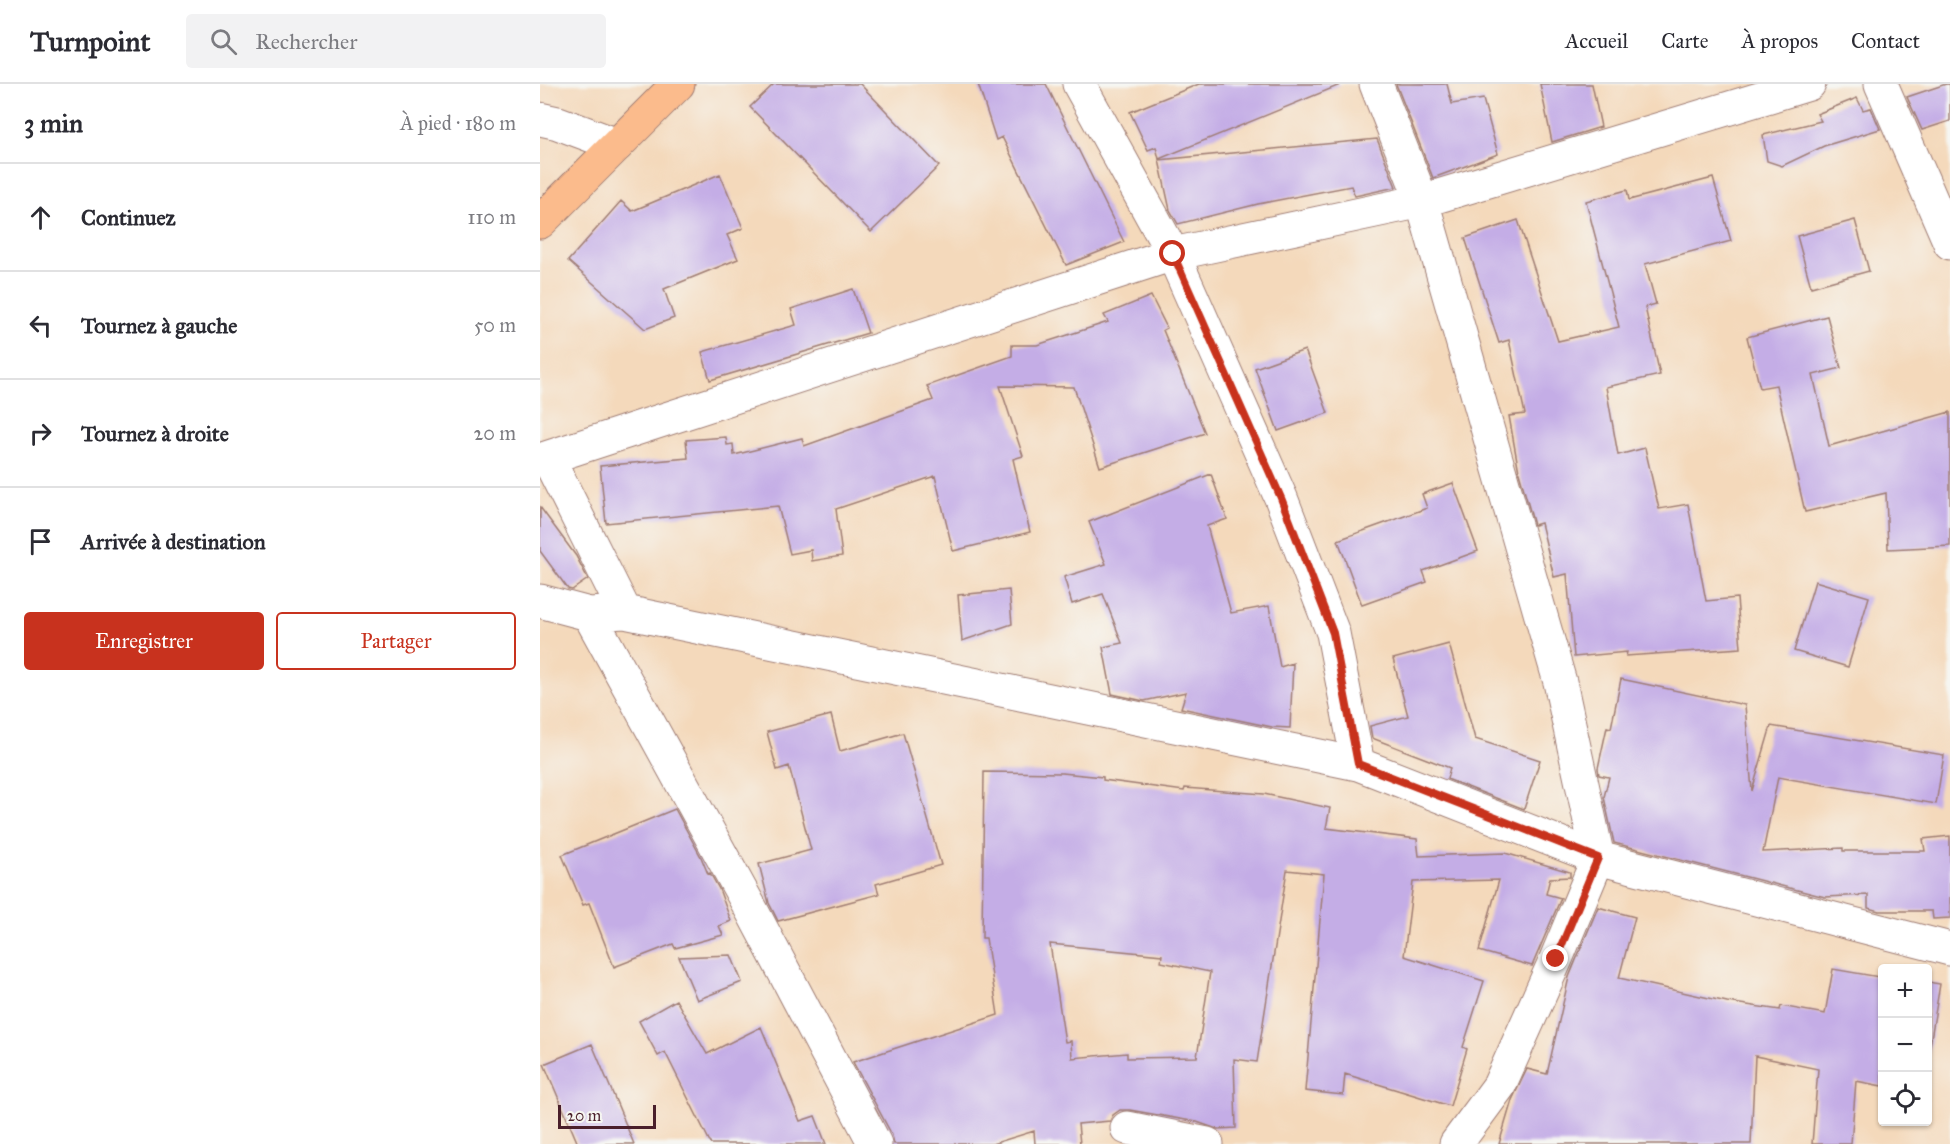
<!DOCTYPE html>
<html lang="fr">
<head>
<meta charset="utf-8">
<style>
	:root { --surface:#fff; --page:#f2f2f3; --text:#2b2b33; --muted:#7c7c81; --line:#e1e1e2; --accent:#c8321e }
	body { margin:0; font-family:"IM FELL Great Primer",serif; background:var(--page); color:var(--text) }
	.controls { position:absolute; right:18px; bottom:18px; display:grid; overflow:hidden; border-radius:6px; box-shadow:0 2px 4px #0004 }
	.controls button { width:54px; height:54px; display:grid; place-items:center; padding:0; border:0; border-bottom:2px solid var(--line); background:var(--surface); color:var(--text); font:30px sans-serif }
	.scale { position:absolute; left:18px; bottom:15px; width:98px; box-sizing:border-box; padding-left:6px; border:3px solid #4a1f2b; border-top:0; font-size:16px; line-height:21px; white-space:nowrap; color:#4a1f2b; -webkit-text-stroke:4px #f6f6f2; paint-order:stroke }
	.stop { position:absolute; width:18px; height:18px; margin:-14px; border:4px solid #c8321e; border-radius:50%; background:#fff }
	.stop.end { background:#c8321e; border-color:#fff; box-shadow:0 2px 6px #0008 }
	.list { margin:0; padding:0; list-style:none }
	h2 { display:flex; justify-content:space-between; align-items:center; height:78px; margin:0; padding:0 24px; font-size:26px }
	h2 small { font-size:20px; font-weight:400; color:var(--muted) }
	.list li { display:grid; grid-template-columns:39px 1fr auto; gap:18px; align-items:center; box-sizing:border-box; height:108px; padding:0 24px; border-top:2px solid var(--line) }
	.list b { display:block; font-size:22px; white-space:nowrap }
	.list em { font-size:20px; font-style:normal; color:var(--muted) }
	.actions { display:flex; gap:12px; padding:18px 24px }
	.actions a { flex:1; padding:14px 0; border:2px solid var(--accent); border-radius:6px; text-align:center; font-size:21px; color:var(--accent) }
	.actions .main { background:var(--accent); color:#fff }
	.icon { flex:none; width:33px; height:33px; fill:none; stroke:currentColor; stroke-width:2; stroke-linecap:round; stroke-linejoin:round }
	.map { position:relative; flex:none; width:1410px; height:1060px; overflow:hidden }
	header { display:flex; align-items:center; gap:36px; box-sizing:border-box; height:84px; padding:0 30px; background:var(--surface); border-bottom:2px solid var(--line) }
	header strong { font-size:28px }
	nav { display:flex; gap:33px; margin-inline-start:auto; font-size:21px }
	.search { width:420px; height:54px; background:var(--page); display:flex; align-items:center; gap:15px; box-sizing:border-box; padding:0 21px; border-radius:6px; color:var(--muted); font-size:22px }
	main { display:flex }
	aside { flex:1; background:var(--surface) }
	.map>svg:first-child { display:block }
	.building { fill:#c4ade6; fill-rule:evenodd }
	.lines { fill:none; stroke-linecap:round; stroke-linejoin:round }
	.minor-casing { stroke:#9f7c73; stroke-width:35 }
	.major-casing { stroke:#9f7c73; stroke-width:35 }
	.minor { stroke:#fff; stroke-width:33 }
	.major { stroke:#fbbb8c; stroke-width:33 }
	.route { stroke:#c8321e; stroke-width:8 }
</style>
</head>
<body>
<header>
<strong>Turnpoint</strong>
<div class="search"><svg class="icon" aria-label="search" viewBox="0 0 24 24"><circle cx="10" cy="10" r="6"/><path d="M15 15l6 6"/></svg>Rechercher</div>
<nav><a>Accueil</a><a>Carte</a><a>À propos</a><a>Contact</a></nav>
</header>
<main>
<aside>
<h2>3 min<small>À pied · 180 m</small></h2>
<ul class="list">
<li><svg class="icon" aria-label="ahead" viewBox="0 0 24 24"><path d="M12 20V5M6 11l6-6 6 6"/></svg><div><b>Continuez</b></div><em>110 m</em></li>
<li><svg class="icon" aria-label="left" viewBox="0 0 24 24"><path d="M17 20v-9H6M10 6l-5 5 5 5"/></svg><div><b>Tournez à gauche</b></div><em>50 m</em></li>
<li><svg class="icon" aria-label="right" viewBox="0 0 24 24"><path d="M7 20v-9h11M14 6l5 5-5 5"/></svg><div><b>Tournez à droite</b></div><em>20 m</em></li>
<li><svg class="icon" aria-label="arrive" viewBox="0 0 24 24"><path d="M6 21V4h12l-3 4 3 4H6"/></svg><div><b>Arrivée à destination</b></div></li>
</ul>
<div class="actions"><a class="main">Enregistrer</a><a>Partager</a></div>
</aside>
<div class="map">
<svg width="1410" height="1060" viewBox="0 0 1410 1060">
	<rect width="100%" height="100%" fill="#f6f6f2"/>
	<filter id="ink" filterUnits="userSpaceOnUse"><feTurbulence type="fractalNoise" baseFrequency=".0167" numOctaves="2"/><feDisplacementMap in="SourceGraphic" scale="12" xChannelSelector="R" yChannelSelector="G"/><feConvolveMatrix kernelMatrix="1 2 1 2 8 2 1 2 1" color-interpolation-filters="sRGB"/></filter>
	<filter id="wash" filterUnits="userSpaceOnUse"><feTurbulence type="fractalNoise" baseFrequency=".008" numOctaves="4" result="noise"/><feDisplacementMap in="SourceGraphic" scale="24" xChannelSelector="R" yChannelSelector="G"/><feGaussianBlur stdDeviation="1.35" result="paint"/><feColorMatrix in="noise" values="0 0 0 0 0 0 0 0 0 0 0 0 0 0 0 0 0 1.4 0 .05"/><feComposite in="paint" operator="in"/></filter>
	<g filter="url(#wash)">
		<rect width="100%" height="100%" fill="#f4d9bb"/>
		<g id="blocks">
			<path class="building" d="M 234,0 L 320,0 L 399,82 L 331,148 L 210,23 Z
				M 438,0 L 506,0 L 584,158 L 526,181 L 462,53 L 456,56 Z
				M 659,0 L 800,0 L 800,1 L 619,75 L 616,63 L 608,66 L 590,28 Z
				M 856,0 L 907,0 L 912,20 L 943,15 L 958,70 L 893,94 Z
				M 1000,0 L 1052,0 L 1061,43 L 1012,58 Z
				M 1406,0 L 1410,0 L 1410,37 L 1382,46 L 1367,13 Z
				M 1317,14 L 1323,26 L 1331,24 L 1340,45 L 1284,62 L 1242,82 L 1227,77 L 1223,51 L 1281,37 L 1277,30 Z
				M 837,55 L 856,103 L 815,112 L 811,102 L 718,120 L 638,140 L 630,126 L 619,76 Z
				M 180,90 L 203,144 L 187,151 L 198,175 L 124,205 L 134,234 L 105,245 L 28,177 L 81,117 L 92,127 Z
				M 1173,94 L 1191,157 L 1105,180 L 1116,220 L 1105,223 L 1120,291 L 1066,303 L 1078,371 L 1105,364 L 1119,425 L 1148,420 L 1166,517 L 1197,514 L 1201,564 L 1086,572 L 1087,568 L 1034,573 L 1027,490 L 1014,493 L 1001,439 L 994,441 L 979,388 L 969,332 L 985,330 L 969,256 L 959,259 L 925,154 L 978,136 L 1018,257 L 1079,243 L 1046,117 L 1087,106 L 1089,116 Z
				M 1315,136 L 1329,187 L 1271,203 L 1257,152 Z
				M 313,205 L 328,249 L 170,296 L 162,268 L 256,241 L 251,225 Z
				M 611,212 L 627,244 L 623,246 L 665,349 L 560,383 L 534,303 L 460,302 L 483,372 L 473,375 L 490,448 L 413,467 L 395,392 L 296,425 L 302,472 L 272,477 L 271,466 L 250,470 L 238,422 L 66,439 L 60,382 L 148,374 L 146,356 L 186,353 L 187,361 L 193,360 L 194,371 L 262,354 L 264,362 L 393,316 L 387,302 L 472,272 L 472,261 L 497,261 L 568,238 L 564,231 Z
				M 1287,232 L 1301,284 L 1273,291 L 1289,362 L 1410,328 L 1410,462 L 1348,465 L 1346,409 L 1265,428 L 1236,301 L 1220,304 L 1207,253 Z
				M 765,266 L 788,329 L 738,347 L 715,284 Z
				M 671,390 L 687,435 L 667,442 L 691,529 L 729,522 L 740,583 L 753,579 L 750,644 L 732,643 L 641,624 L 646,608 L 604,617 L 572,610 L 563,563 L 582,559 L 563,510 L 532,520 L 524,493 L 566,480 L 549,438 Z
				M 913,399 L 938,467 L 883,487 L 887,498 L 822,521 L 798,456 L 887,424 L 882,410 Z
				M 0,423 L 36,472 L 48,495 L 32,506 L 28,505 L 0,467 Z
				M 1275,497 L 1329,513 L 1308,583 L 1254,567 Z
				M 469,506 L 472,540 L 422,557 L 418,511 Z
				M 909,560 L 935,655 L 1000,676 L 984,725 L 907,695 L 910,684 L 832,654 L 830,642 L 868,632 L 853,575 Z
				M 1081,595 L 1205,621 L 1212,707 L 1231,642 L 1404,671 L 1396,720 L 1238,693 L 1223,768 L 1303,764 L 1303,767 L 1385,767 L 1383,755 L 1410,752 L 1410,834 L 1393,835 L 1392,827 L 1339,827 L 1328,824 L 1328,811 L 1285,813 L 1074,759 L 1064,713 L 1069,693 L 1059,691 L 1058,684 L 1067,643 L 1071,644 Z
				M 291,631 L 300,667 L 363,649 L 401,781 L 336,800 L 339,810 L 238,837 L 229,819 L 219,780 L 271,766 L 249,682 L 237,686 L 227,648 Z
				M 444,688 L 522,689 L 563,693 L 563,696 L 644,707 L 645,704 L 724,710 L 790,724 L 786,744 L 877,755 L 879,772 L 965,769 L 1030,788 L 1030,793 L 1010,794 L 1006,810 L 1021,814 L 992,882 L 939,867 L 959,796 L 873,798 L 864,872 L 944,897 L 923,963 L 927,965 L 910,1022 L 805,990 L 803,1011 L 765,1007 L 784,790 L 747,786 L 717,978 L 694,975 L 696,1044 L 677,1045 L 657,1038 L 590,1026 L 580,1026 L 573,1031 L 570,1037 L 538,1040 L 540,1060 L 495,1060 L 494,1047 L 452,1060 L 354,1060 L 352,1051 L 313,978 L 458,931 L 446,854 L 442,854 ZM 510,860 L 622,871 L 621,878 L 670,888 L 657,973 L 587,974 L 587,969 L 532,974 L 531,957 L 525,958 Z
				M 135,725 L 161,773 L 168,790 L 170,789 L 179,805 L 191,837 L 179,842 L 183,851 L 135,864 L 133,860 L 74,883 L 49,819 L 43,821 L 22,771 Z
				M 1058,823 L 1095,833 L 1079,894 L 1187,918 L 1240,926 L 1241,922 L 1285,930 L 1293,885 L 1339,893 L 1340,890 L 1342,890 L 1342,1002 L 1316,997 L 1311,1060 L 1272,1060 L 1278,985 L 1215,972 L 1211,1060 L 959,1060 L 972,1016 L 987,985 L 1007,990 L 1029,893 Z
				M 191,871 L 202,898 L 157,916 L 139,873 Z
				M 1388,898 L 1400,900 L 1388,973 Z
				M 136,916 L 167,970 L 221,943 L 260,1037 L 275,1032 L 286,1060 L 171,1060 L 125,968 L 118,972 L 99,937 Z
				M 52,960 L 94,1060 L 38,1060 L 4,980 Z"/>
		</g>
	</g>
	<g filter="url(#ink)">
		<use href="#blocks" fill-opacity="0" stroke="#9f7c73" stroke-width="1.5"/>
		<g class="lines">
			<g class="minor-casing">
				<path id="minor" d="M 539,0 L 633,170 L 741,414 L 793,549 L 818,680 L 1058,774 L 1410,865
					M 836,0 L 882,117 L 1020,598 L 1058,774 L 1016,875 L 959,1002 L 916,1060
					M 1341,0 L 1410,159
					M 0,35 L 18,39 L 77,61
					M 8,374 L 85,528
					M 0,376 L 633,170 L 882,117 L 1269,0
					M 0,517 L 49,530 L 85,528 L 818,680
					M 49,530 L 212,827 L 335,1060
					M 587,1044 L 667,1060"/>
			</g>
			<g class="major-casing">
				<path id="major" d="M 0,138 L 138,0"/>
			</g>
			<use href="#minor" class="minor"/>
			<use href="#major" class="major"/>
		</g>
	</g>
	<g class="lines" filter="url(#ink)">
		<path class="route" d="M 633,170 L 741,414 L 793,549 L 818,680 L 1058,774 L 1016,875"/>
	</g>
</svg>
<div class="controls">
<button>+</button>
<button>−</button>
<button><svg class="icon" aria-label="locate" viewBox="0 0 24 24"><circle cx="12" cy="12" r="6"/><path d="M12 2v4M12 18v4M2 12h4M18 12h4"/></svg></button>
</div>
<div class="scale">20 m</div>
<div class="stop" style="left:633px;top:170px"></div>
<div class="stop end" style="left:1016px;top:875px"></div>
</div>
</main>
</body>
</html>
